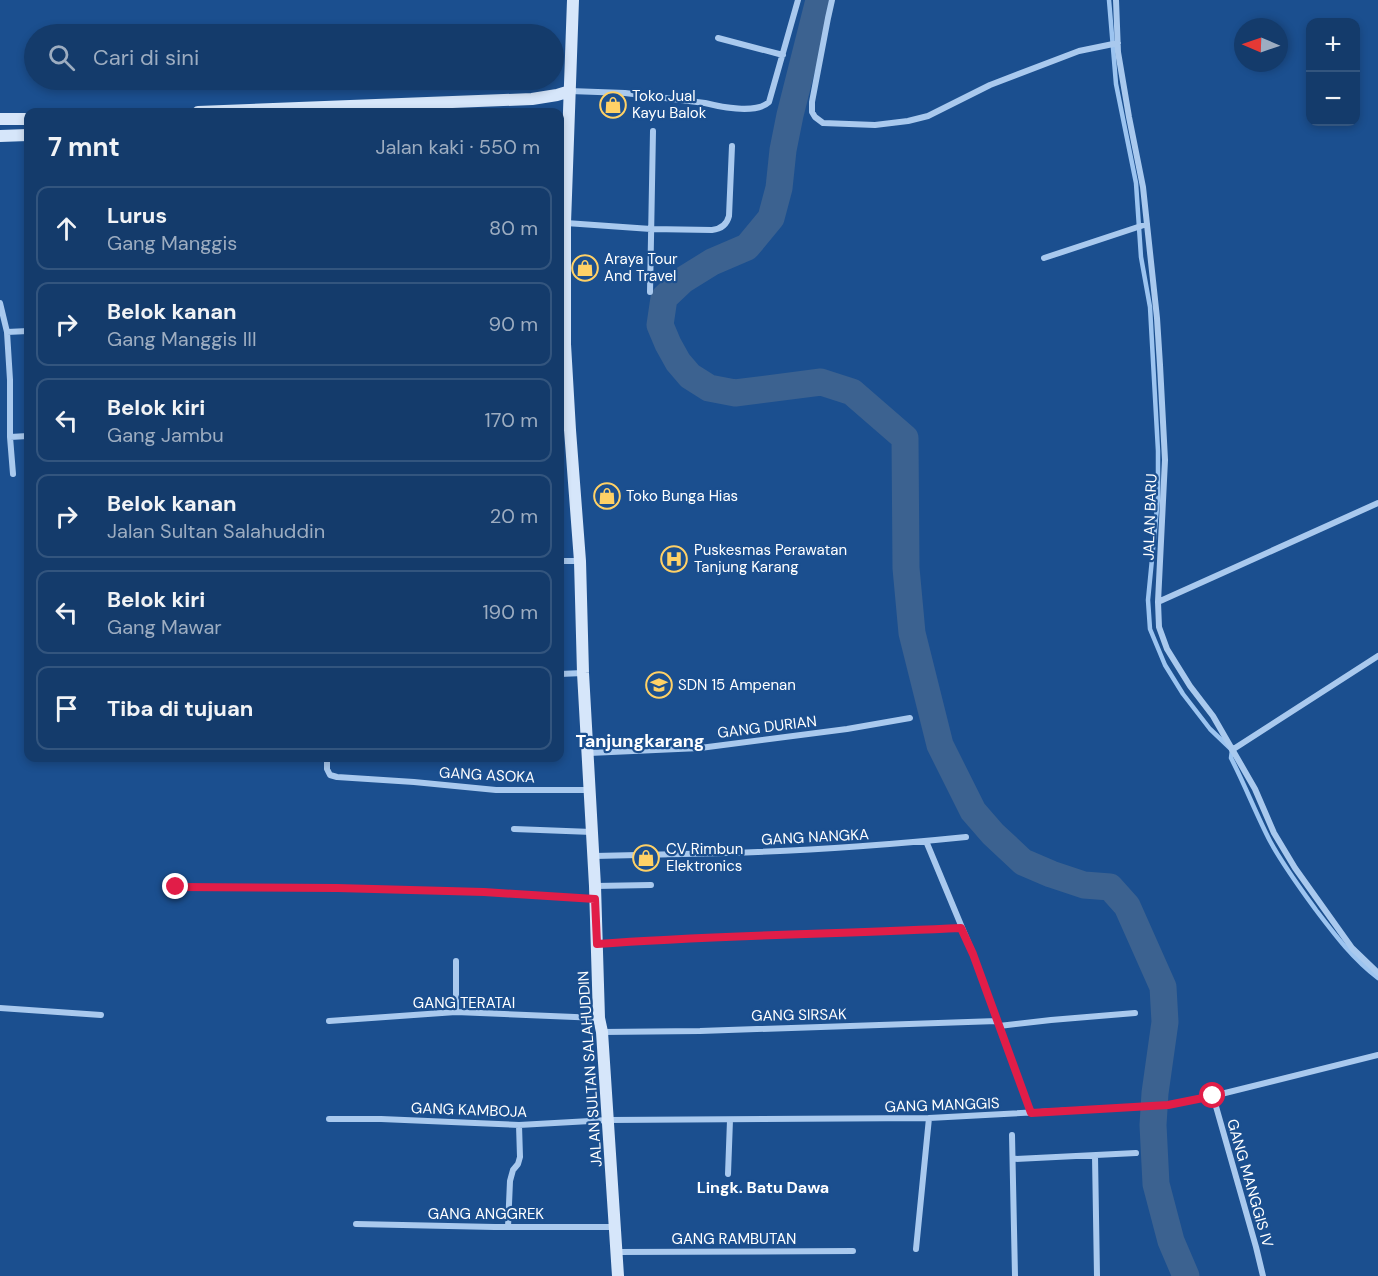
<!DOCTYPE html>
<html lang="id">
<head>
<meta charset="utf-8">
<style>
	:root { --surface:#143b6b; --page:#1d4271; --text:#f1f3f6; --muted:#9dadc1; --line:#33557e }
	body { margin:0; font-family:"DM Sans",sans-serif; background:var(--page); color:var(--text) }
	.controls { position:absolute; right:18px; top:18px; display:grid; overflow:hidden; border-radius:12px; box-shadow:0 3px 9px #0003 }
	.controls button { width:54px; height:54px; display:grid; place-items:center; padding:0; border:0; border-bottom:2px solid var(--line); background:var(--surface); color:var(--text); font:30px sans-serif }
	.compass { position:absolute; left:1234px; top:18px; width:54px; height:54px; border-radius:50%; background:var(--surface); box-shadow:0 3px 9px #0003; rotate:272deg }
	.stop { position:absolute; width:18px; height:18px; margin:-14px; border:4px solid #e11d48; border-radius:50%; background:#fff }
	.stop.end { background:#e11d48; border-color:#fff; box-shadow:0 2px 6px #0008 }
	.list { margin:0; padding:0; list-style:none }
	h2 { display:flex; justify-content:space-between; align-items:center; height:78px; margin:0; padding:0 24px; font-size:26px }
	h2 small { font-size:20px; font-weight:400; color:var(--muted) }
	.list li { display:grid; grid-template-columns:39px 1fr auto; gap:18px; align-items:center; box-sizing:border-box; height:84px; margin:0 12px 12px; padding:0 12px; border:2px solid var(--line); border-radius:12px }
	.list b { display:block; font-size:22px; white-space:nowrap }
	.list p { margin:0; font-size:20px; white-space:nowrap; color:var(--muted) }
	.list em { font-size:20px; font-style:normal; color:var(--muted) }
	.icon { flex:none; width:33px; height:33px; fill:none; stroke:currentColor; stroke-width:2; stroke-linecap:round; stroke-linejoin:round }
	.map { position:relative; flex:none; width:1378px; height:1276px; overflow:hidden }
	.search { position:absolute; background:var(--surface); box-shadow:0 3px 9px #0003; left:24px; top:24px; width:540px; height:66px; display:flex; align-items:center; gap:15px; box-sizing:border-box; padding:0 21px; border-radius:33px; color:var(--muted); font-size:22px }
	.panel { position:absolute; background:var(--surface); box-shadow:0 3px 9px #0003; left:24px; top:108px; width:540px; height:654px; border-radius:12px }
	.map>svg:first-child { display:block }
	.lines { fill:none; stroke-linecap:round; stroke-linejoin:round }
	.stream { stroke:#9cc4f0; stroke-width:4.5 }
	.river { stroke:#3c6290; stroke-width:27 }
	.street { stroke:#a9c9ee; stroke-width:6 }
	.secondary { stroke:#d6e6fa; stroke-width:12 }
	.route { stroke:#e11d48; stroke-width:8 }
	.labels { text-anchor:middle; dominant-baseline:central; stroke-width:4.5; stroke-linejoin:round; paint-order:stroke }
	.poi-label { font-size:15px; fill:#fff; stroke:#1b4f8f; text-anchor:start }
	.street-label { font-size:15px; fill:#fff; stroke:#1b4f8f }
	.neighbourhood-label { font-size:16px; font-weight:bold; fill:#fff; stroke:#1b4f8f }
	.quarter-label { font-size:18px; font-weight:bold; fill:#fff; stroke:#1b4f8f }
</style>
</head>
<body>
<div class="map">
<svg width="1378" height="1276" viewBox="0 0 1378 1276">
	<rect width="100%" height="100%" fill="#1b4f8f"/>
	<g class="lines">
		<path class="stream" d="M 1109,0 L 1116,84 L 1136,183 L 1141,257 L 1150,307 L 1158,451 L 1158,498 L 1148,600 L 1150,629 L 1165,665 L 1183,694 L 1210,729 L 1232,750 L 1231,758 C 1245,785 1256,814 1270,841 C 1283,865 1300,888 1316,910 C 1335,935 1353,959 1378,978"/>
		<path class="river" d="M 819,0 L 790,115 L 783,150 L 779,188 L 771,218 L 747,247 L 712,262 L 683,280 L 664,298 L 660,325 L 668,344 L 678,362 L 690,376 L 709,388 L 735,393 L 821,382 L 852,392 L 905,438 L 906,568 L 912,633 L 940,745 L 973,811 L 993,834 L 1023,862 L 1051,874 L 1084,885 L 1110,887 L 1127,906 L 1163,987 L 1165,1022 L 1155,1093 L 1153,1125 L 1156,1184 L 1171,1241 L 1186,1276"/>
		<path class="street" d="M 832,0 L 828,18 L 812,102 L 812,112 L 815,117 L 823,123 L 875,125 L 908,121 L 928,116 L 990,85 L 1079,51 L 1118,43
			M 1116,0 L 1118,52 L 1129,117 L 1143,187 L 1157,318 L 1160,365 L 1165,460 L 1158,602 L 1159,627 L 1167,649 L 1190,686 L 1213,716 L 1255,789 L 1274,833 L 1295,868 L 1352,948 L 1378,973
			M 718,38 L 783,55
			M 570,91 L 625,93 L 705,103 C 721,107 756,114 769,102 L 798,0
			M 566,223 L 651,229 L 712,230 C 721,229 727,224 729,216 L 732,146
			M 1044,258 L 1147,224
			M 650,292 L 653,131
			M 0,303 L 7,332 L 10,380 L 10,437 L 13,474
			M 7,332 L 28,331
			M 10,437 L 28,436
			M 560,561 L 580,561
			M 1158,602 L 1378,503
			M 560,674 L 583,673
			M 1232,750 L 1378,656
			M 589,753 L 700,748 L 847,729 L 910,718
			M 327,758 L 327,769 L 330,775 L 337,777 L 414,782 L 496,790 L 589,790
			M 514,829 L 592,832
			M 926,841 L 973,954 L 1031,1113
			M 594,856 C 638,855 683,854 727,853 C 807,851 887,845 966,837
			M 595,886 L 651,885
			M 176,887 L 337,888 L 484,892 L 595,899
			M 597,944 C 719,935 840,934 961,928
			M 456,961 L 456,1012
			M 0,1008 L 101,1015
			M 329,1021 L 456,1012 L 599,1018
			M 999,1026 L 1051,1020 L 1135,1013
			M 602,1032 L 700,1031 L 997,1021
			M 1213,1096 L 1256,1247 L 1263,1276
			M 329,1119 L 381,1119 L 519,1125 L 608,1120 L 929,1118 L 1135,1107 L 1168,1105 L 1213,1096 L 1378,1055
			M 1012,1135 L 1015,1276
			M 1095,1156 L 1097,1276
			M 1014,1159 L 1136,1153
			M 728,1174 L 730,1120
			M 356,1224 L 495,1227 L 615,1227
			M 508,1227 L 510,1181 L 513,1170 L 518,1164 L 520,1157 L 519,1125
			M 916,1249 L 929,1118
			M 616,1252 L 853,1251"/>
		<path class="secondary" d="M 573,0 L 565,223 L 565,344 L 570,430 L 580,561 L 583,673 L 595,886 L 599,1018 L 602,1032 L 618,1276
			M 198,112 L 532,99 L 557,95 L 570,91
			M 0,119 L 28,119
			M 0,136 L 28,135"/>
	</g>
	<g class="lines">
		<path class="route" d="M 176,887 L 337,888 L 484,892 L 595,899 L 597,944 C 719,935 840,934 961,928 L 973,954 L 1031,1113 L 1168,1105 L 1213,1096"/>
	</g>
	<defs>
		<g id="shop-ring" transform="scale(1.35)"><circle r="9.5" fill="#1b4f8f" stroke="#ffd166" stroke-width="1.5"/><path d="M-5-2.5h2.3a2.7 3.5 0 0 1 5.4 0H5L5.5 6h-11ZM-1.5-2.5h3a1.5 2.3 0 0 0-3 0Z" fill="#ffd166"/></g>
		<g id="hospital-ring" transform="scale(1.35)"><circle r="9.5" fill="#1b4f8f" stroke="#ffd166" stroke-width="1.5"/><path d="M-5-5h3v3.5h4V-5h3V5h-3V1.5h-4V5h-3Z" fill="#ffd166"/></g>
		<g id="school-ring" transform="scale(1.35)"><circle r="9.5" fill="#1b4f8f" stroke="#ffd166" stroke-width="1.5"/><path d="M0-5L7-2L0 1L-7-2ZM-4 1L0 2.5L4 1V4Q0 6-4 4Z" fill="#ffd166"/></g>
	</defs>
	<g fill-rule="evenodd">
		<use href="#shop-ring" x="613" y="105"/>
		<use href="#shop-ring" x="585" y="268"/>
		<use href="#shop-ring" x="607" y="496"/>
		<use href="#hospital-ring" x="674" y="559"/>
		<use href="#school-ring" x="659" y="685"/>
		<use href="#shop-ring" x="646" y="858"/>
	</g>
	<g class="labels">
		<g class="poi-label">
			<text x="632" y="96">Toko Jual<tspan x="632" dy="17">Kayu Balok</tspan></text>
			<text x="604" y="259">Araya Tour<tspan x="604" dy="17">And Travel</tspan></text>
			<text x="626" y="496">Toko Bunga Hias</text>
			<text x="694" y="550">Puskesmas Perawatan<tspan x="694" dy="17">Tanjung Karang</tspan></text>
			<text x="678" y="685">SDN 15 Ampenan</text>
			<text x="666" y="849">CV Rimbun<tspan x="666" dy="17">Elektronics</tspan></text>
		</g>
		<g class="street-label">
			<text transform="translate(1150 517) rotate(-88)">JALAN BARU</text>
			<text transform="translate(767 727) rotate(-7)">GANG DURIAN</text>
			<text transform="translate(487 775) rotate(3)">GANG ASOKA</text>
			<text transform="translate(815 837) rotate(-3)">GANG NANGKA</text>
			<text x="464" y="1003">GANG TERATAI</text>
			<text transform="translate(799 1015) rotate(-1)">GANG SIRSAK</text>
			<text transform="translate(590 1069) rotate(-94)">JALAN SULTAN SALAHUDDIN</text>
			<text transform="translate(942 1105) rotate(-2)">GANG MANGGIS</text>
			<text transform="translate(469 1110) rotate(2)">GANG KAMBOJA</text>
			<text transform="translate(1250 1183) rotate(74)">GANG MANGGIS IV</text>
			<text x="486" y="1214">GANG ANGGREK</text>
			<text x="734" y="1239">GANG RAMBUTAN</text>
		</g>
		<g class="neighbourhood-label">
			<text x="763" y="1187">Lingk. Batu Dawa</text>
		</g>
		<g class="quarter-label">
			<text x="640" y="741">Tanjungkarang</text>
		</g>
	</g>
</svg>
<div class="controls">
<button>+</button>
<button>−</button>
</div>
<svg class="compass" viewBox="-18 -18 36 36"><path d="M0-13l5 13h-10z" fill="#e53935"/><path d="M0 13l5-13h-10z" fill="#9dadc1"/></svg>
<div class="stop" style="left:1213px;top:1096px"></div>
<div class="stop end" style="left:176px;top:887px"></div>
<div class="search"><svg class="icon" aria-label="search" viewBox="0 0 24 24"><circle cx="10" cy="10" r="6"/><path d="M15 15l6 6"/></svg>Cari di sini</div>
<section class="panel">
<h2>7 mnt<small>Jalan kaki · 550 m</small></h2>
<ul class="list">
<li><svg class="icon" aria-label="ahead" viewBox="0 0 24 24"><path d="M12 20V5M6 11l6-6 6 6"/></svg><div><b>Lurus</b><p>Gang Manggis</p></div><em>80 m</em></li>
<li><svg class="icon" aria-label="right" viewBox="0 0 24 24"><path d="M7 20v-9h11M14 6l5 5-5 5"/></svg><div><b>Belok kanan</b><p>Gang Manggis III</p></div><em>90 m</em></li>
<li><svg class="icon" aria-label="left" viewBox="0 0 24 24"><path d="M17 20v-9H6M10 6l-5 5 5 5"/></svg><div><b>Belok kiri</b><p>Gang Jambu</p></div><em>170 m</em></li>
<li><svg class="icon" aria-label="right" viewBox="0 0 24 24"><path d="M7 20v-9h11M14 6l5 5-5 5"/></svg><div><b>Belok kanan</b><p>Jalan Sultan Salahuddin</p></div><em>20 m</em></li>
<li><svg class="icon" aria-label="left" viewBox="0 0 24 24"><path d="M17 20v-9H6M10 6l-5 5 5 5"/></svg><div><b>Belok kiri</b><p>Gang Mawar</p></div><em>190 m</em></li>
<li><svg class="icon" aria-label="arrive" viewBox="0 0 24 24"><path d="M6 21V4h12l-3 4 3 4H6"/></svg><div><b>Tiba di tujuan</b></div></li>
</ul>
</section>
</div>
</body>
</html>
